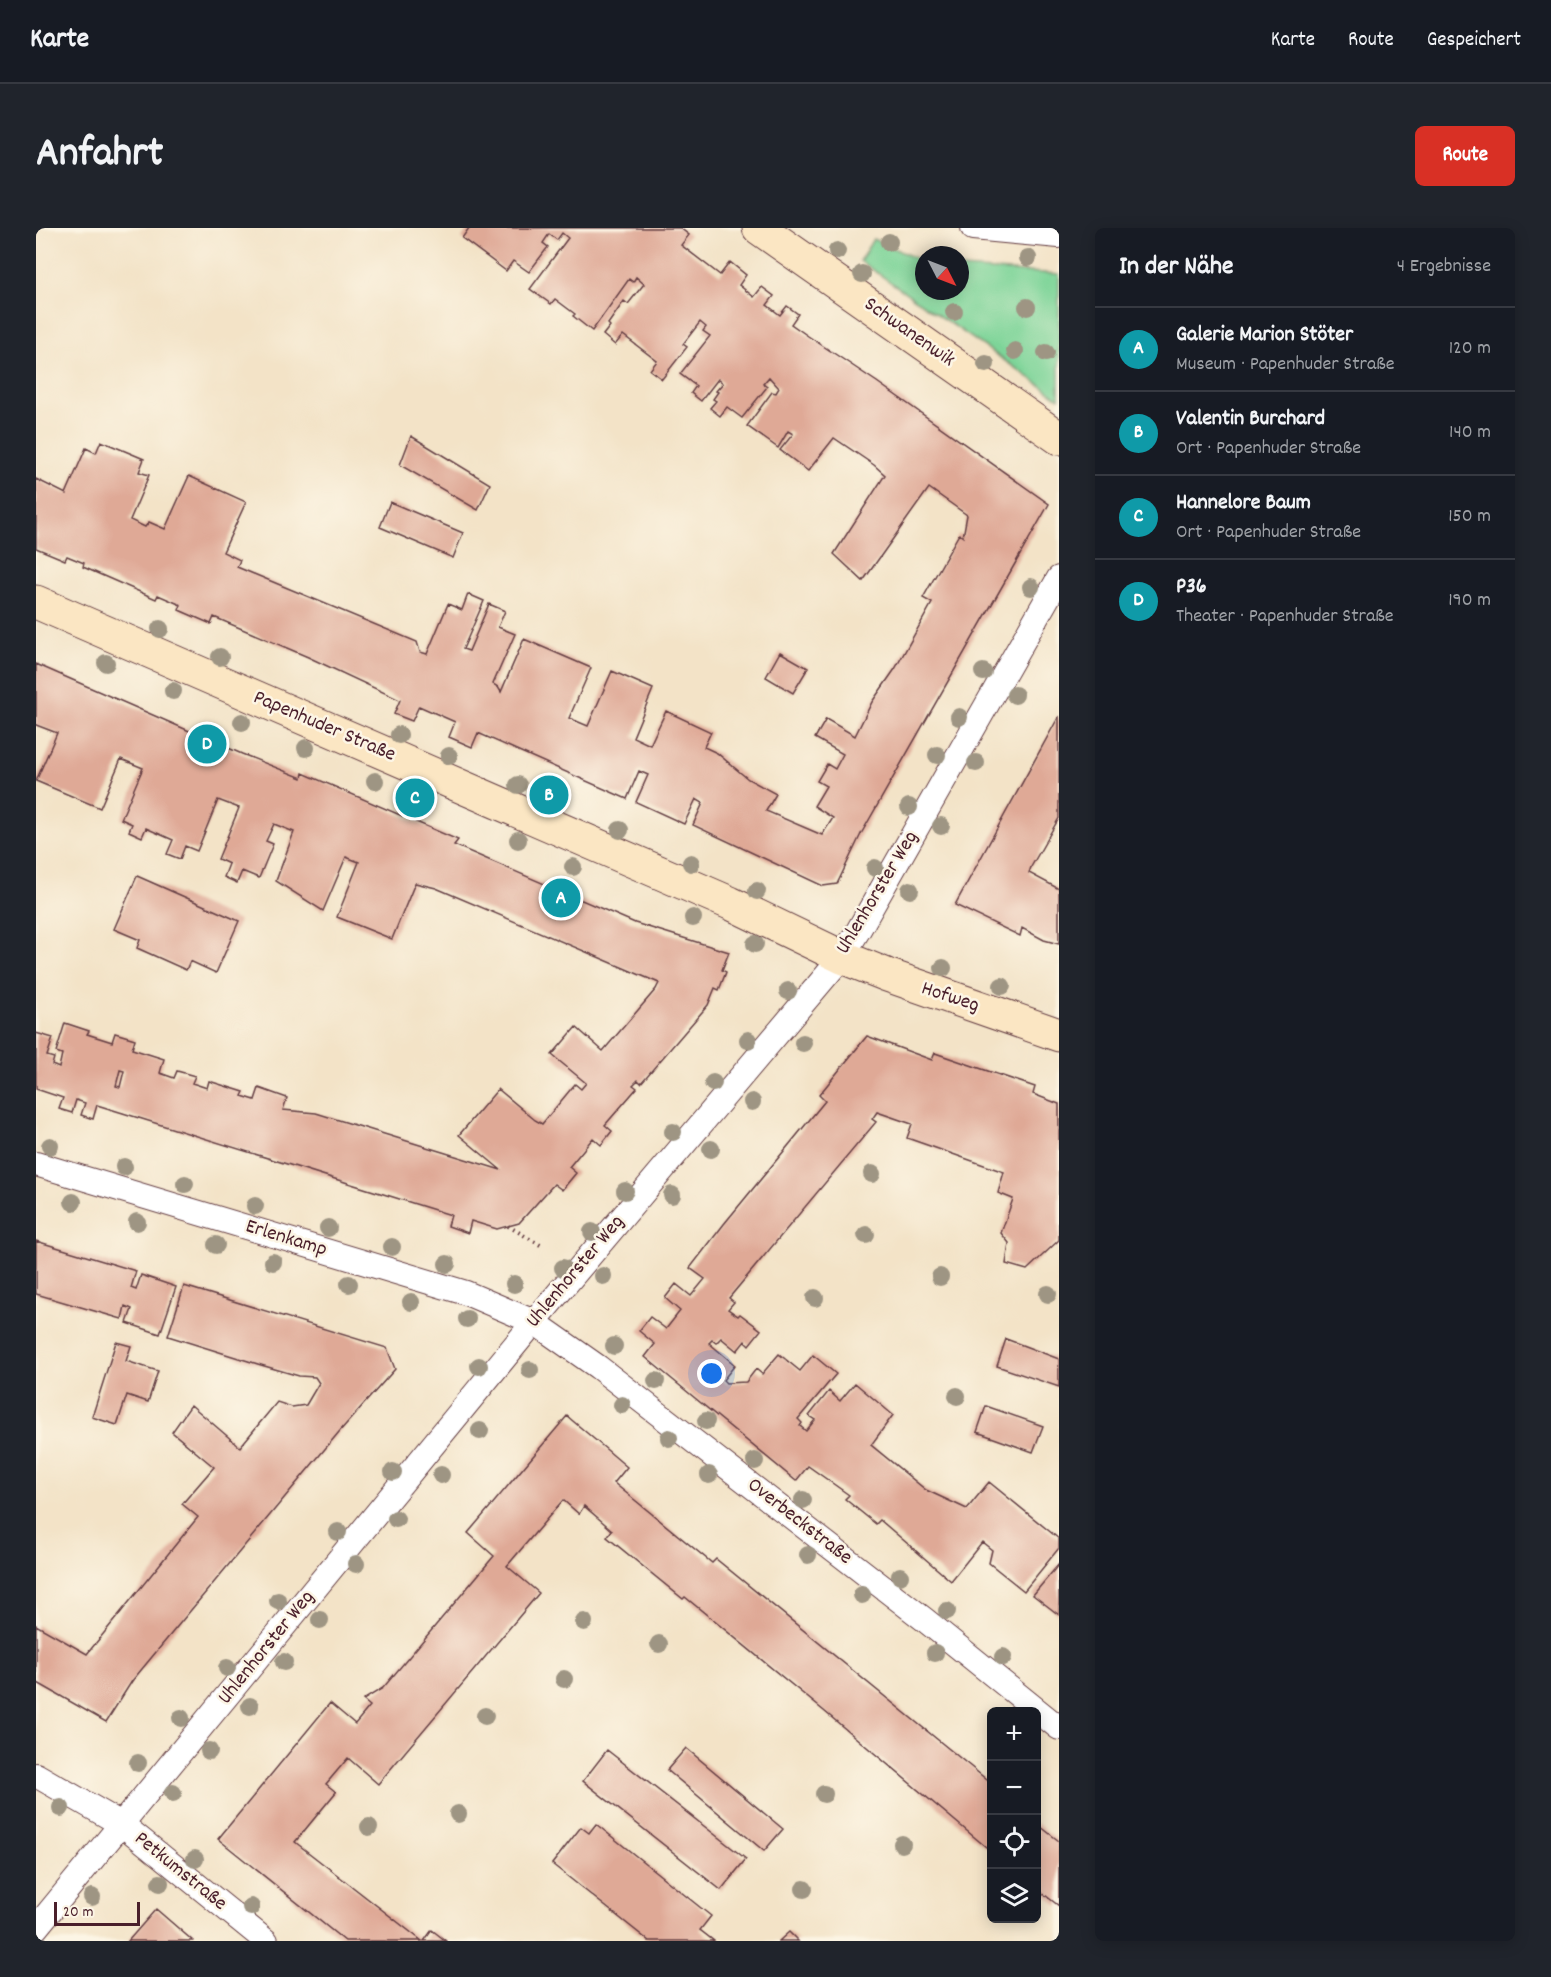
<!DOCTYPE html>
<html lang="de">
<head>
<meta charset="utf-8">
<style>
	:root { --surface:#171b24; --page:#20242c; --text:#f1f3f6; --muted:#9ea1a6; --line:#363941; --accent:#d93025 }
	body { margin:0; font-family:Dekko,sans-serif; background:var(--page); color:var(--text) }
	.controls { position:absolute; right:18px; bottom:18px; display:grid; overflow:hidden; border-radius:9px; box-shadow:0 3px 15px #0003 }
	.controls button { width:54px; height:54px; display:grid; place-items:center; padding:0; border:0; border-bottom:2px solid var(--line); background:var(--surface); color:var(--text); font:30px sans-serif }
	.compass { position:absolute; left:879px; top:18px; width:54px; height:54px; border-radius:50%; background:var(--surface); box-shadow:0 3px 15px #0003; rotate:132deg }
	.scale { position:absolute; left:18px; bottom:15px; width:86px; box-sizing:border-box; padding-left:6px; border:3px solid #4a1f2b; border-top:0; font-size:16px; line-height:21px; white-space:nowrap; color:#4a1f2b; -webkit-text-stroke:4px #fcf5e5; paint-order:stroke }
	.you { position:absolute; left:676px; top:1146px; width:21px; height:21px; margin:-15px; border:4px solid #fff; border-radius:50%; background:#1a73e8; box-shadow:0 0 0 9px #1a73e833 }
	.badge { display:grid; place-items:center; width:39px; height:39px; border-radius:50%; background:var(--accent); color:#fff; font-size:20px; font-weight:700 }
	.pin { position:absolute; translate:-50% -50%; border:3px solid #fff; box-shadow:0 2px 6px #0006 }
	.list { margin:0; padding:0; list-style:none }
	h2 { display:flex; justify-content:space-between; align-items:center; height:78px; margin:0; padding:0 24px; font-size:26px }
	h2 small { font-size:20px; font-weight:400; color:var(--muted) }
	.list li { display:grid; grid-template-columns:39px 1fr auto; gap:18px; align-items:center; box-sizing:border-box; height:84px; padding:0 24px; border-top:2px solid var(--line) }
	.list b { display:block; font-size:22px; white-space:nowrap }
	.list p { margin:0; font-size:20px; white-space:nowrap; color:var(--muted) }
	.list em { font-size:20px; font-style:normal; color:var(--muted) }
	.icon { flex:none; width:33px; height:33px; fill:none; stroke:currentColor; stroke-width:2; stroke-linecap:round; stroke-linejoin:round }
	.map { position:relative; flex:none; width:1023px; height:1713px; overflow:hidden; border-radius:9px }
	header { display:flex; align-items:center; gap:36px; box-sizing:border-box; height:84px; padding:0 30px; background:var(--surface); border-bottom:2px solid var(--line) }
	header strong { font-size:28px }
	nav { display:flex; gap:33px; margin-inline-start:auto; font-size:21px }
	.intro { display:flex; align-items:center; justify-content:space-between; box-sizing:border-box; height:144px; padding:0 36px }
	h1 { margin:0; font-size:42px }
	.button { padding:15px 27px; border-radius:9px; background:var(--accent); color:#fff; font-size:21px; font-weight:700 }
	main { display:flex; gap:36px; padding:0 36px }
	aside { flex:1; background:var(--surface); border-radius:9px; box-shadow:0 3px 15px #0003 }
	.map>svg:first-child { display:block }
	.green { fill:#7dd498; stroke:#647a62; stroke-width:1.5 }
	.building { fill:#dfa996; fill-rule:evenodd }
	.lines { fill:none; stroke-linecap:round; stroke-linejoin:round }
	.street-casing { stroke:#633c42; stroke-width:26 }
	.secondary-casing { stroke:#633c42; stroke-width:35 }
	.path { stroke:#633c42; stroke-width:4; stroke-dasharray:1.5 4.5; stroke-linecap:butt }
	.street { stroke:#fff; stroke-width:24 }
	.secondary { stroke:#fbe6c3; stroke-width:33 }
	.tree { fill:#9e9583 }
	.labels { text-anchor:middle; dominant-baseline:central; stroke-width:5; stroke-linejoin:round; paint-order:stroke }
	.street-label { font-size:21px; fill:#4a1f2b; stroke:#fcf5e5 }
</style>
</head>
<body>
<header>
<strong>Karte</strong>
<nav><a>Karte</a><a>Route</a><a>Gespeichert</a></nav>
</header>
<div class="intro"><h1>Anfahrt</h1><a class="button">Route</a></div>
<main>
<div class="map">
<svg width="1023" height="1713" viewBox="0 0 1023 1713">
	<rect width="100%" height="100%" fill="#fcf5e5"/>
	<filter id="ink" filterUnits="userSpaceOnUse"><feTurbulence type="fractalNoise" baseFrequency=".0167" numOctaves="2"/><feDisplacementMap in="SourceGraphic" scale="12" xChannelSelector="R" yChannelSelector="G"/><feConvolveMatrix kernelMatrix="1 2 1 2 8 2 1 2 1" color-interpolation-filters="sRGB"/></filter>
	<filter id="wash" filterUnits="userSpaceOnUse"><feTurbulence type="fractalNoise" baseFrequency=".008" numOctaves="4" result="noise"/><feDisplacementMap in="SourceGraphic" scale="24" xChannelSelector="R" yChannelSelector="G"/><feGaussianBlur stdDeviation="1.35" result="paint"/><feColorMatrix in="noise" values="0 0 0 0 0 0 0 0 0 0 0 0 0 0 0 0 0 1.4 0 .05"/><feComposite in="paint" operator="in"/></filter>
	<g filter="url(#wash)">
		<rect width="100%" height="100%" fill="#f3e3c7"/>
		<path class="green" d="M 837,11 L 888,34 L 888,63 L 924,63 L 924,40 L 1023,46 L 1023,170 L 824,33 Z"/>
		<g id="blocks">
			<path class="building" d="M 433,0 L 644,0 L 653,7 L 645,17 L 684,47 L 694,34 L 710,47 L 703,57 L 718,69 L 726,59 L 738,68 L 731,77 L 744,87 L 751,78 L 762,86 L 755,96 L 772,108 L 841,154 L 1013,276 L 825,606 L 801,656 L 787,658 L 657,597 L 667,575 L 660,571 L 648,596 L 600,574 L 612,547 L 603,543 L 591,571 L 442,505 L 436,519 L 413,509 L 419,494 L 383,478 L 376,493 L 358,486 L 364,472 L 272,429 L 178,389 L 175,396 L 143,382 L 145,377 L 122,367 L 120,371 L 47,339 L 48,335 L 31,328 L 29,332 L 0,320 L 0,251 L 30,266 L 50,220 L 60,225 L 65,213 L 108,231 L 103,244 L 113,247 L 94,292 L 109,299 L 113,294 L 129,301 L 153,248 L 210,274 L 187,324 L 204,332 L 201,339 L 381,414 L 384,424 L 391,426 L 412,376 L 426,382 L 432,366 L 448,373 L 427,421 L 433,423 L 453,376 L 469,383 L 462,399 L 479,406 L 457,456 L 462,459 L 465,464 L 488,411 L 555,440 L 533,490 L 552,498 L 576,443 L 617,461 L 597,509 L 614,517 L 630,483 L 675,504 L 668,519 L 681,525 L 712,551 L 740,566 L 730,583 L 786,607 L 797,590 L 778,578 L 790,558 L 781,553 L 791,536 L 799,541 L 807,526 L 779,510 L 790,491 L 819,508 L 836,474 L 859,441 L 896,375 L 887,370 L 923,306 L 927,309 L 931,287 L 893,260 L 827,353 L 798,326 L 849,247 L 838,237 L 798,210 L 772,243 L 744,222 L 757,206 L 752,203 L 742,220 L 711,198 L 736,164 L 740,165 L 743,160 L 733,149 L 727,156 L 731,159 L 706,190 L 691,179 L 684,188 L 674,180 L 680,173 L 677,171 L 682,164 L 680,163 L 687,155 L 682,151 L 665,173 L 655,165 L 660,158 L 644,146 L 674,108 L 667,103 L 670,99 L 664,94 L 647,116 L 651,119 L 626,151 L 614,142 L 621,133 L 587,107 L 579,117 L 567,107 L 574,98 L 572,96 L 588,73 L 592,76 L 608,56 L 600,49 L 597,54 L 593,51 L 556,103 L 537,88 L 539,86 L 519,71 L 515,76 L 494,61 L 532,10 L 526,5 L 521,12 L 513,6 L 507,15 L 512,19 L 493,44 L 477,33 L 470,43 L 426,10 Z
				M 375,208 L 454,256 L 442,282 L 364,237 Z
				M 354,274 L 427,305 L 417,330 L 344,299 Z
				M 744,424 L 772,440 L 757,465 L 730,449 Z
				M 0,436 L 206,526 L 266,550 L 267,545 L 422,612 L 418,617 L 599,695 L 693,724 L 686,742 L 690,744 L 683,762 L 679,760 L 672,777 L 605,855 L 602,852 L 597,857 L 601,860 L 569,897 L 576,903 L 565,917 L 557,910 L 533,939 L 540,945 L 526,962 L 518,956 L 483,995 L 461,1001 L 435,993 L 432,1005 L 412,998 L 415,987 L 61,877 L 57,891 L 45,887 L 49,875 L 40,872 L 36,885 L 23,881 L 27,870 L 0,861 L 0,805 L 17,810 L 11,828 L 18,830 L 16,837 L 23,840 L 26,826 L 20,824 L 29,795 L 53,803 L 51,806 L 76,814 L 79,805 L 99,811 L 96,821 L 128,831 L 124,845 L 138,850 L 141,843 L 159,848 L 156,855 L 171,860 L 173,853 L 208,864 L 206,868 L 219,872 L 223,860 L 251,870 L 247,882 L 280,885 L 465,942 L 423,907 L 462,861 L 499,892 L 506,896 L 539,856 L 545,861 L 550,855 L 516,827 L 540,799 L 567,823 L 620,761 L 623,755 L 400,660 L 379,655 L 356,711 L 301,689 L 323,634 L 310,629 L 287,683 L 240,653 L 258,604 L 238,596 L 230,613 L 237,616 L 223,650 L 206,643 L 201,655 L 188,649 L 193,636 L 182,631 L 203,580 L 182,572 L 161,623 L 149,618 L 144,631 L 131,626 L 137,612 L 110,600 L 106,609 L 93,603 L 96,596 L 85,591 L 107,540 L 85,531 L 64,580 L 0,553 L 21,505 L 0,497 ZM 84,842 L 88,843 L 84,859 L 80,858 Z
				M 1023,488 L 1023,590 L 995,639 L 993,645 L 1023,661 L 1023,716 L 1008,712 L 986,700 L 984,708 L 919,677 Z
				M 101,648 L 203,693 L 180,745 L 154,733 L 150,742 L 101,720 L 104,712 L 78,701 Z
				M 831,808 L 896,832 L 899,825 L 999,859 L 997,866 L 1023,876 L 1023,1012 L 991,1042 L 970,1036 L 973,1015 L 965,1005 L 977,971 L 962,965 L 968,944 L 871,910 L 876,896 L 841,884 L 836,891 L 840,894 L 693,1070 L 698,1074 L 692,1081 L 702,1088 L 704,1086 L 725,1102 L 713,1117 L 709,1113 L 701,1123 L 685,1110 L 680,1115 L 676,1112 L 673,1115 L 699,1137 L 687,1152 L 690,1155 L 710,1154 L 720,1141 L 726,1146 L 743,1126 L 764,1143 L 777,1127 L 800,1146 L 762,1191 L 766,1195 L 764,1198 L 770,1203 L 779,1192 L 773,1188 L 793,1163 L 804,1173 L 819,1155 L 857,1187 L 835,1217 L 890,1262 L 931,1281 L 953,1254 L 1023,1311 L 1023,1320 L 988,1363 L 953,1335 L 956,1322 L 946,1314 L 915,1353 L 844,1292 L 840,1296 L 809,1271 L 813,1267 L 772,1238 L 760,1253 L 609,1129 L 619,1116 L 603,1103 L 614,1089 L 630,1101 L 644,1083 L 629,1070 L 640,1056 L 655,1068 L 669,1051 L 654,1040 L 688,996 L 789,873 L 783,867 Z
				M 0,1013 L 100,1043 L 95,1060 L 100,1062 L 105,1047 L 140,1059 L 124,1106 L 91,1095 L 96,1081 L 89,1078 L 86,1091 L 0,1066 Z
				M 148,1058 L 351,1120 L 359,1141 L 303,1204 L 96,1453 L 70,1494 L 0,1454 L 0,1397 L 51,1426 L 162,1289 L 146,1276 L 178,1239 L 136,1204 L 155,1177 L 204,1219 L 241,1174 L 256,1179 L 270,1177 L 283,1155 L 279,1149 L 263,1148 L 225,1137 L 132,1108 Z
				M 970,1111 L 1023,1131 L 1023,1159 L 961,1138 Z
				M 80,1114 L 95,1118 L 90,1133 L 122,1143 L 112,1174 L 91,1167 L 81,1197 L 56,1189 Z
				M 950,1178 L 1007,1198 L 997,1224 L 941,1204 Z
				M 531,1188 L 591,1239 L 578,1255 L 676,1335 L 680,1331 L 956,1556 L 956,1624 L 788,1483 L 649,1369 L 647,1371 L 571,1309 L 576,1302 L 548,1278 L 543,1286 L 527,1272 L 471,1338 L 503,1365 L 342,1556 L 312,1530 L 290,1556 L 300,1564 L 259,1614 L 386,1713 L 309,1713 L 182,1611 L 294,1475 L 319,1496 L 334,1478 L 327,1472 L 347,1460 L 458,1328 L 432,1305 Z
				M 1023,1336 L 1023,1387 L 997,1367 Z
				M 650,1520 L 747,1601 L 728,1623 L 631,1542 Z
				M 571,1522 L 710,1631 L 685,1662 L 547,1553 Z
				M 1000,1595 L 1023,1613 L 1023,1678 L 1000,1660 Z
				M 560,1596 L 675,1688 L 664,1702 L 678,1713 L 613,1713 L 516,1636 L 545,1599 L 553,1605 Z
				M 120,1681 L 157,1713 L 92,1713 Z
				M 396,1702 L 410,1713 L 388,1713 Z
				M 753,1704 L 762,1713 L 743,1713 Z"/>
		</g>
	</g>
	<g filter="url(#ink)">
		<use href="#blocks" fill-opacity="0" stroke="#633c42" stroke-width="1.5"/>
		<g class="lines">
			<g class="street-casing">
				<path id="street" d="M 937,0 L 1023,8
					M 0,936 L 430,1065 L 498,1094 L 562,1139 L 889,1392 L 1023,1500
					M 0,1547 L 87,1597 L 230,1713
					M 0,1700 L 498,1094 L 806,729 L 822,703 L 1023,350"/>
			</g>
			<g class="secondary-casing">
				<path id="secondary" d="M 723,0 L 1023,210
					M 0,374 L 694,675 L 806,729 L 851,747 L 1023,807"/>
			</g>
			<path class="path" d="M 472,998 L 506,1018"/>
			<use href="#street" class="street"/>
			<use href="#secondary" class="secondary"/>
		</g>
		<g class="tree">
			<circle cx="853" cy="14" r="9"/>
			<circle cx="801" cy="23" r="9"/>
			<circle cx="992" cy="30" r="9"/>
			<circle cx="826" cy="46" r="9"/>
			<circle cx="991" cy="79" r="9"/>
			<circle cx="918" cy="84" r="9"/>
			<circle cx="979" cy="123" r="9"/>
			<circle cx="1010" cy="125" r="9"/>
			<circle cx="950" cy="136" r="9"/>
			<circle cx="995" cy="359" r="9"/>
			<circle cx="124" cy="401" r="9"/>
			<circle cx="184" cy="429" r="9"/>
			<circle cx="70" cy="435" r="9"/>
			<circle cx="947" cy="444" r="9"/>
			<circle cx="137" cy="463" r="9"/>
			<circle cx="979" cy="467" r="9"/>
			<circle cx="923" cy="489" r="9"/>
			<circle cx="206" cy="494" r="9"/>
			<circle cx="363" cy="507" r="9"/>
			<circle cx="270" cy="520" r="9"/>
			<circle cx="901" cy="527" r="9"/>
			<circle cx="413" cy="528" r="9"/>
			<circle cx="940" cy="535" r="9"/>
			<circle cx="339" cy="553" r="9"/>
			<circle cx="482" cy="557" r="9"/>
			<circle cx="873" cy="579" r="9"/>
			<circle cx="905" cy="598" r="9"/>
			<circle cx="584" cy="602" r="9"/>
			<circle cx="482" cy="612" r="9"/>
			<circle cx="655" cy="635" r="9"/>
			<circle cx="537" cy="639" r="9"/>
			<circle cx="839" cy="640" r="9"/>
			<circle cx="874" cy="662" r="9"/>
			<circle cx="721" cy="663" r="9"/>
			<circle cx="657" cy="690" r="9"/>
			<circle cx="719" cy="716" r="9"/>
			<circle cx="907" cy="740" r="9"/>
			<circle cx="966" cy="758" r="9"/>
			<circle cx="752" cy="763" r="9"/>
			<circle cx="712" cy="812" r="9"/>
			<circle cx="767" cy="815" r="9"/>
			<circle cx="677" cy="855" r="9"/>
			<circle cx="716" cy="874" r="9"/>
			<circle cx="637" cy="904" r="9"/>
			<circle cx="14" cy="918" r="9"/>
			<circle cx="675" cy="921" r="9"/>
			<circle cx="88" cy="939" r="9"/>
			<circle cx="836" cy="946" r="9"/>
			<circle cx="149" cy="956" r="9"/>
			<circle cx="589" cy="963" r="9"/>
			<circle cx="636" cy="967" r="9"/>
			<circle cx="37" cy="974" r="9"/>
			<circle cx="219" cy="978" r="9"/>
			<circle cx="101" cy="994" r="9"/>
			<circle cx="292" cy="1000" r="9"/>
			<circle cx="556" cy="1004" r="9"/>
			<circle cx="830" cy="1007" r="9"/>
			<circle cx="180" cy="1017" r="9"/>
			<circle cx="356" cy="1019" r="9"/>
			<circle cx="237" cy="1034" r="9"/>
			<circle cx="411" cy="1036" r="9"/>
			<circle cx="527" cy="1040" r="9"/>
			<circle cx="567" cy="1048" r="9"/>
			<circle cx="904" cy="1049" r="9"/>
			<circle cx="313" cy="1056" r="9"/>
			<circle cx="478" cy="1056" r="9"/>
			<circle cx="1012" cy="1066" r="9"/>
			<circle cx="779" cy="1070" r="9"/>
			<circle cx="375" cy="1074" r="9"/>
			<circle cx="431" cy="1091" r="9"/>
			<circle cx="578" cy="1118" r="9"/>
			<circle cx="443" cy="1138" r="9"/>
			<circle cx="494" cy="1142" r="9"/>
			<circle cx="620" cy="1153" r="9"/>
			<circle cx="921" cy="1168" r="9"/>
			<circle cx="586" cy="1177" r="9"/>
			<circle cx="670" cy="1193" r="9"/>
			<circle cx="444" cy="1203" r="9"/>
			<circle cx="633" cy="1210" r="9"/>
			<circle cx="719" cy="1233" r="9"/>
			<circle cx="357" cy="1244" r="9"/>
			<circle cx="405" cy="1247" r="9"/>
			<circle cx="673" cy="1247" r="9"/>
			<circle cx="767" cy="1272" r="9"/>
			<circle cx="360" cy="1291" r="9"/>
			<circle cx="302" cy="1304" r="9"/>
			<circle cx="772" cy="1327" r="9"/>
			<circle cx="320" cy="1336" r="9"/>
			<circle cx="864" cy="1348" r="9"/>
			<circle cx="826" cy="1367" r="9"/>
			<circle cx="242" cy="1373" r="9"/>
			<circle cx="911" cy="1383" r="9"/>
			<circle cx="284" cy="1392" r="9"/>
			<circle cx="548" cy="1394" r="9"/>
			<circle cx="623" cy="1416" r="9"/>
			<circle cx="899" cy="1425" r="9"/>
			<circle cx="967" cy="1429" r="9"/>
			<circle cx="248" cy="1434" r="9"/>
			<circle cx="191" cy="1440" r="9"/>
			<circle cx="528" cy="1451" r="9"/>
			<circle cx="214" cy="1478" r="9"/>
			<circle cx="449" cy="1488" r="9"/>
			<circle cx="145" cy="1490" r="9"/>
			<circle cx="173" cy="1523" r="9"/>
			<circle cx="102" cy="1535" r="9"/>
			<circle cx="137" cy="1565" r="9"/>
			<circle cx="788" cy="1566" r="9"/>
			<circle cx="25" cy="1580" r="9"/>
			<circle cx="422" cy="1586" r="9"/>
			<circle cx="333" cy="1599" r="9"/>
			<circle cx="866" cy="1616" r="9"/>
			<circle cx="159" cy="1631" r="9"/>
			<circle cx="124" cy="1655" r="9"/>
			<circle cx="768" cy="1661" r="9"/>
			<circle cx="56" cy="1669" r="9"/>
			<circle cx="215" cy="1679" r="9"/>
		</g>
	</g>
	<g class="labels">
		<g class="street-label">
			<text transform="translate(873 105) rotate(35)">Schwanenwik</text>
			<text transform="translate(288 499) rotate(23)">Papenhuder Straße</text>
			<text transform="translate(842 665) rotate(-59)">Uhlenhorster Weg</text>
			<text transform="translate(914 770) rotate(18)">Hofweg</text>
			<text transform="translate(250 1011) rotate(17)">Erlenkamp</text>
			<text transform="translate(540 1044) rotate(-50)">Uhlenhorster Weg</text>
			<text transform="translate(763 1294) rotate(38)">Overbeckstraße</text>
			<text transform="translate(231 1420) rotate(-51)">Uhlenhorster Weg</text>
			<text transform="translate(144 1644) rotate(39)">Petkumstraße</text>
		</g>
	</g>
</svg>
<div class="controls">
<button>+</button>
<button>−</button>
<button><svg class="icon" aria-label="locate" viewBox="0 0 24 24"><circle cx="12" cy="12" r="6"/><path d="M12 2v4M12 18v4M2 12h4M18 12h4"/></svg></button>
<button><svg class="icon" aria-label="layers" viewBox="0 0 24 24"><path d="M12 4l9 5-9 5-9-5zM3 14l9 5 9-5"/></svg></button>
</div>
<svg class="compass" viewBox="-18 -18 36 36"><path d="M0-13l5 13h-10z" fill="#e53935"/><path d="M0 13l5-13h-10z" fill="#9ea1a6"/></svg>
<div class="scale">20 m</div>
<div class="you"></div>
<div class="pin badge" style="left:525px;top:670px;background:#0f9aa8">A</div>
<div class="pin badge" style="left:513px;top:567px;background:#0f9aa8">B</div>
<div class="pin badge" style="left:379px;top:570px;background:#0f9aa8">C</div>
<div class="pin badge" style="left:171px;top:516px;background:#0f9aa8">D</div>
</div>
<aside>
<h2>In der Nähe<small>4 Ergebnisse</small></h2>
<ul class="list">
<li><span class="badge" style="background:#0f9aa8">A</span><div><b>Galerie Marion Stöter</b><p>Museum · Papenhuder Straße</p></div><em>120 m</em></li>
<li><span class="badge" style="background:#0f9aa8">B</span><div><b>Valentin Burchard</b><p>Ort · Papenhuder Straße</p></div><em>140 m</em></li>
<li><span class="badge" style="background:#0f9aa8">C</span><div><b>Hannelore Baum</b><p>Ort · Papenhuder Straße</p></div><em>150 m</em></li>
<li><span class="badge" style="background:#0f9aa8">D</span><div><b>P36</b><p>Theater · Papenhuder Straße</p></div><em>190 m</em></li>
</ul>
</aside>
</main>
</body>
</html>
